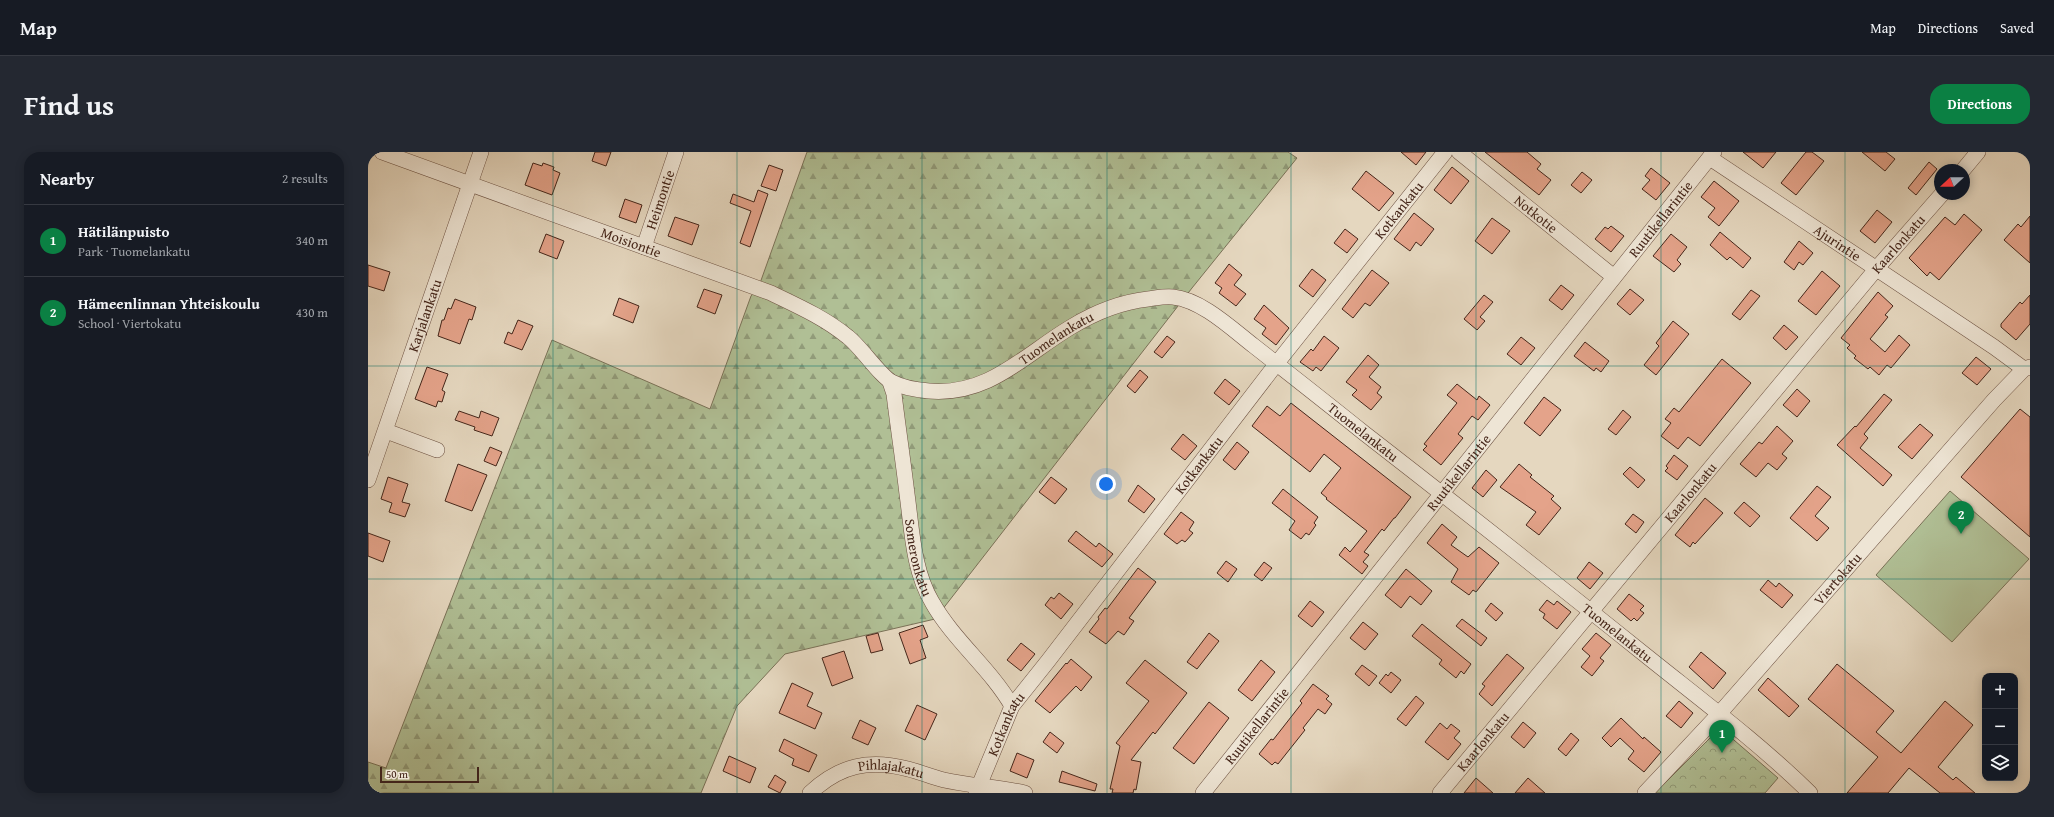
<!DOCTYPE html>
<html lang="en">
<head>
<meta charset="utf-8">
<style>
	:root { --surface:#171b24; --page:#242831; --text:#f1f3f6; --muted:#9ea1a6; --line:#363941; --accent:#0b8043 }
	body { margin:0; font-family:"Gentium Book Plus",serif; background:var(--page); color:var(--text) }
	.controls { position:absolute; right:12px; bottom:12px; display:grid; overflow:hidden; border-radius:8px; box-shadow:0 2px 10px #0003 }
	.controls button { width:36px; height:36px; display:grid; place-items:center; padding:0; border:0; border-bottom:1px solid var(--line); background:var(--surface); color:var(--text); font:20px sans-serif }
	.compass { position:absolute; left:1566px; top:12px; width:36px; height:36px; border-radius:50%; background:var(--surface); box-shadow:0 2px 10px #0003; rotate:248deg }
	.scale { position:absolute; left:12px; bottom:10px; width:99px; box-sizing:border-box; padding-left:4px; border:2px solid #45261a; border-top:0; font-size:11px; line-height:14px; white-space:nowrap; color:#45261a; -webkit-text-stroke:3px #eee5d5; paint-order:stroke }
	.you { position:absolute; left:738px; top:332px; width:14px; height:14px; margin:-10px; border:3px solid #fff; border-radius:50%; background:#1a73e8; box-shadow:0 0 0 6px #1a73e833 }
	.badge { display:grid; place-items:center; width:26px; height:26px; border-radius:50%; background:var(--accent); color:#fff; font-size:13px; font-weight:700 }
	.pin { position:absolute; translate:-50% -33px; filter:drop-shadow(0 1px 2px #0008) }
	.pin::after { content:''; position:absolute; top:21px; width:14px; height:12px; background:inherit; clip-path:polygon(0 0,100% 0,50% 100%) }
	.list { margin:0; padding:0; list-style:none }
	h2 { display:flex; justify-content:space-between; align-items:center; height:52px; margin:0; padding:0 16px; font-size:17px }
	h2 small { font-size:13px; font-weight:400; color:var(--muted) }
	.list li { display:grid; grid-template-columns:26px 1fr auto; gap:12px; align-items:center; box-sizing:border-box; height:72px; padding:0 16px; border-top:1px solid var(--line) }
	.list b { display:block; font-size:15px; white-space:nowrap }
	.list p { margin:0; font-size:13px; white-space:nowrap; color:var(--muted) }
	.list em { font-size:13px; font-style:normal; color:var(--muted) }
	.icon { flex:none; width:22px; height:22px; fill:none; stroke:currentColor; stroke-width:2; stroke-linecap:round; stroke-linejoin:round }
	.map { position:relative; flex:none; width:1662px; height:641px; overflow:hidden; border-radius:16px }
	header { display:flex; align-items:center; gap:24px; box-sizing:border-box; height:56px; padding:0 20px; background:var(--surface); border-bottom:1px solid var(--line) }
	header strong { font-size:19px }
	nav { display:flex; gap:22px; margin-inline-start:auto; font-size:14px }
	.intro { display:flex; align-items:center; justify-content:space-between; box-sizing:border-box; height:96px; padding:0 24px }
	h1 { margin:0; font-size:28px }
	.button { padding:10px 18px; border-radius:16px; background:var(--accent); color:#fff; font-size:14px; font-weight:700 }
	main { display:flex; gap:24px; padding:0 24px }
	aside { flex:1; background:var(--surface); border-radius:16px; box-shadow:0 2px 10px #0003 }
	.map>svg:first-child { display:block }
	.grass { fill:#b0bf95; stroke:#7a7258 }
	.forest { fill:url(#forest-firs); stroke:#7a7258 }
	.park { fill:url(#park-crowns); stroke:#7a7258 }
	.building { fill:#e4a38a; stroke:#45261a }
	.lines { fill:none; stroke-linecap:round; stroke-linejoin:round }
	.minor-casing { stroke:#6d5243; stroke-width:16 }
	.minor { stroke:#eee5d5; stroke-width:15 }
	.grid { fill:none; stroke:#0f766e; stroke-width:1; stroke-opacity:0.55 }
	.labels { text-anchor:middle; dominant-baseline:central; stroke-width:3; stroke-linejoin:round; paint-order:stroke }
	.street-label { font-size:14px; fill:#45261a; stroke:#eee5d5 }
</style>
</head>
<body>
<header>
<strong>Map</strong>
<nav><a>Map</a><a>Directions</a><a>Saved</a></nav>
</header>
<div class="intro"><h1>Find us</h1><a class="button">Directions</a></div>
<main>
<aside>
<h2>Nearby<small>2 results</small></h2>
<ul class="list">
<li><span class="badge">1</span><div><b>Hätilänpuisto</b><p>Park · Tuomelankatu</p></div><em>340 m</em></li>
<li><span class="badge">2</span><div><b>Hämeenlinnan Yhteiskoulu</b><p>School · Viertokatu</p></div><em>430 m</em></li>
</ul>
</aside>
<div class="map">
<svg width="1662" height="641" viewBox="0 0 1662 641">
	<defs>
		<pattern id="forest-firs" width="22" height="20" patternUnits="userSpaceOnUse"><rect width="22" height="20" fill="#b0bf95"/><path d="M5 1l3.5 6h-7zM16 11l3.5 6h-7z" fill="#919b79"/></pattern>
		<pattern id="park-crowns" width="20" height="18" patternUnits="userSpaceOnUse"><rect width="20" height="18" fill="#b0bf95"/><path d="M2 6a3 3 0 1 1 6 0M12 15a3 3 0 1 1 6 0" fill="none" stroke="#919b79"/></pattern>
	</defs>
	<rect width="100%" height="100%" fill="#e5d7bf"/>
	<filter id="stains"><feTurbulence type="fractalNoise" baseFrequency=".005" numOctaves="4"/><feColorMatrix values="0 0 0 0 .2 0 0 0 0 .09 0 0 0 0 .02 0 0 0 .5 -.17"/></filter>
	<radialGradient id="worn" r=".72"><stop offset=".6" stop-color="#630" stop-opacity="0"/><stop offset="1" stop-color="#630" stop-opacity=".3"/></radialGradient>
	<path class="grass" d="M 1582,339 L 1661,407 L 1584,490 L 1508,423 Z"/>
	<path class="forest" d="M 439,0 L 920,0 L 929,6 L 824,136 L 567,467 L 417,502 L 369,554 L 333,641 L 0,641 L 0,610 L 18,616 L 184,188 L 342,257 L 383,144 L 391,134 Z"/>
	<path class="park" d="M 1352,576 L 1410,626 L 1397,641 L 1287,641 Z"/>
	<path class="building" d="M 227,0 L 243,0 L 238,14 L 224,9 Z
		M 1033,0 L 1058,0 L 1048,13 Z
		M 1117,0 L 1159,0 L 1173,12 L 1169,17 L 1183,28 L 1171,43 Z
		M 1375,0 L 1408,0 L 1395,16 Z
		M 1438,0 L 1444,0 L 1456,9 L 1428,43 L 1413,31 Z
		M 1494,0 L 1518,0 L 1527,7 L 1517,19 Z
		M 1561,10 L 1569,17 L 1548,43 L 1540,36 Z
		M 165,11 L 174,14 L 175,11 L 186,15 L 185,18 L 192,21 L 184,43 L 157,33 Z
		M 401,13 L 415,18 L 408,39 L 393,34 Z
		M 1084,15 L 1101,29 L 1083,52 L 1066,38 Z
		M 1283,16 L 1302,31 L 1288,48 L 1274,37 L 1282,28 L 1277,24 Z
		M 998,19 L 1026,41 L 1011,59 L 984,37 Z
		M 1214,20 L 1224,28 L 1213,41 L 1203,33 Z
		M 1346,29 L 1371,49 L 1351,74 L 1340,65 L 1347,56 L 1333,45 Z
		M 390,38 L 400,42 L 382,95 L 372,91 L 383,59 L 362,51 L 365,42 L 386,50 Z
		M 257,47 L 274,53 L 268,71 L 251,65 Z
		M 1509,58 L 1524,70 L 1507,91 L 1492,79 Z
		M 1046,61 L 1066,77 L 1053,94 L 1048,90 L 1042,99 L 1026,87 Z
		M 1596,62 L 1614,78 L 1571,128 L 1562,120 L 1559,124 L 1541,106 L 1577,65 L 1587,73 Z
		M 1662,64 L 1662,111 L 1636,88 L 1650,72 L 1653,75 Z
		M 307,65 L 331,73 L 324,93 L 300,84 Z
		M 1124,66 L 1142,79 L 1124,102 L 1107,89 Z
		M 1243,74 L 1256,84 L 1243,100 L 1227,87 L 1237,75 L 1240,77 Z
		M 977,77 L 990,87 L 979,101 L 966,91 Z
		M 1352,80 L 1383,106 L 1375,116 L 1362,105 L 1359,108 L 1342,93 Z
		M 178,82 L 196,89 L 189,107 L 171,100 Z
		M 1303,82 L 1319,95 L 1309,108 L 1313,112 L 1306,120 L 1285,104 Z
		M 1431,89 L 1445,101 L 1435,113 L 1431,110 L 1426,118 L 1416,110 Z
		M 861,112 L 874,123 L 866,133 L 878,142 L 868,154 L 851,141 L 854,136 L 847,131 Z
		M 0,113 L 22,120 L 16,139 L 0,134 Z
		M 944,117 L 958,128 L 945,145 L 931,134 Z
		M 1004,118 L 1021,131 L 1002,154 L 997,151 L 985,166 L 974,157 Z
		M 1454,119 L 1472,134 L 1448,163 L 1430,149 Z
		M 1193,133 L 1206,143 L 1194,158 L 1181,148 Z
		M 336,137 L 354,143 L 347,162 L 329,155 Z
		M 1262,137 L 1276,148 L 1262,163 L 1249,152 Z
		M 1383,138 L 1392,144 L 1372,168 L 1364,162 Z
		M 1510,140 L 1525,154 L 1517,163 L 1520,165 L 1502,187 L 1517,200 L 1531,183 L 1542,193 L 1523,216 L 1519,213 L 1511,223 L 1502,215 L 1500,217 L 1486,206 L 1488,204 L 1479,196 L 1482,193 L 1473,186 Z
		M 1116,143 L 1125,150 L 1112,165 L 1117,169 L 1109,178 L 1096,167 Z
		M 1662,143 L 1662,172 L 1648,188 L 1633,175 L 1633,172 L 1652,150 L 1654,152 Z
		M 251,146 L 271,154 L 265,171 L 245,163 Z
		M 87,147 L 108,155 L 104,168 L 101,167 L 92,192 L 70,184 L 74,168 L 76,168 L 80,156 L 83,157 Z
		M 896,153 L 921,176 L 908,193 L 894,182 L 898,176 L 886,167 Z
		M 150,168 L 165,174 L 154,198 L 136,191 L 140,180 L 144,182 Z
		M 1305,169 L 1321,182 L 1288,223 L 1276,213 L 1291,194 L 1288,191 Z
		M 1416,173 L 1430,185 L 1418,198 L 1405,186 Z
		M 799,184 L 807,190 L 794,206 L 786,200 Z
		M 956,184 L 971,196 L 953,219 L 948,215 L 945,219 L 932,210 L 943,197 L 945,199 Z
		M 1153,185 L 1167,196 L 1153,213 L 1139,202 Z
		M 1217,190 L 1241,209 L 1233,220 L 1228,216 L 1226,219 L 1206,204 Z
		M 1000,203 L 1011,213 L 1001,225 L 1013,235 L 1009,241 L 1014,245 L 1003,258 L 984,243 L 989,238 L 978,230 Z
		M 1608,205 L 1623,217 L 1609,233 L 1594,221 Z
		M 1354,207 L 1383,231 L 1332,294 L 1320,285 L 1310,297 L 1293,284 L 1303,271 L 1297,267 L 1306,256 L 1311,260 Z
		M 59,215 L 80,222 L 74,238 L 77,240 L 74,250 L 70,249 L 68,255 L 47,247 Z
		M 772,218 L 780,225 L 767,241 L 759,234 Z
		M 857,227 L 872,239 L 861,253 L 846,241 Z
		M 1089,232 L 1109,248 L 1111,244 L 1122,253 L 1110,268 L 1104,264 L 1090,282 L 1095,286 L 1073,313 L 1055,298 L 1059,294 L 1056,292 L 1089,251 L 1079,243 Z
		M 1429,237 L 1442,249 L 1429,265 L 1415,253 Z
		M 1516,242 L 1524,248 L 1496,282 L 1500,286 L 1492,296 L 1524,323 L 1515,334 L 1469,293 L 1487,274 L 1488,275 Z
		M 1176,245 L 1193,258 L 1172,284 L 1156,271 Z
		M 923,251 L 1043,345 L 1027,366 L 1026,366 L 1016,379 L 1014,377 L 996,400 L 1001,403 L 995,410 L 1000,414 L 994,422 L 971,403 L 977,395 L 982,400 L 999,379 L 958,347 L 959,346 L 953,341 L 973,316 L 956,302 L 942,320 L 884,274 L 899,254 L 912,264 Z
		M 1652,257 L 1662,265 L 1662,385 L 1593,325 Z
		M 1255,258 L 1263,265 L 1248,283 L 1240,277 Z
		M 91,259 L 111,266 L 113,259 L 131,266 L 124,284 L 106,278 L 107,275 L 87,268 Z
		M 1552,272 L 1565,283 L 1544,307 L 1530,295 Z
		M 1409,274 L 1425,289 L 1414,302 L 1419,306 L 1409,318 L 1400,311 L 1388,325 L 1372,312 L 1391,290 L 1394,292 Z
		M 815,282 L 829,294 L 817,308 L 803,297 Z
		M 869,290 L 881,300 L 867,318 L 855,308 Z
		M 122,295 L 134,300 L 128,314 L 116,309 Z
		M 1306,303 L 1320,314 L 1309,328 L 1297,319 L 1300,316 L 1298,314 Z
		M 90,312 L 119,323 L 104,359 L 77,349 Z
		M 1151,312 L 1164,323 L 1162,325 L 1186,344 L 1183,347 L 1193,356 L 1171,383 L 1158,373 L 1168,360 L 1132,335 Z
		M 1262,315 L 1277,328 L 1270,336 L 1255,322 Z
		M 1118,318 L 1129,328 L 1115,345 L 1104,336 Z
		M 20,325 L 40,332 L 34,350 L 42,352 L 37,365 L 21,360 L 24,351 L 13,347 Z
		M 683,325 L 699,337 L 687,352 L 671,340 Z
		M 770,333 L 787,347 L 776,361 L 760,349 Z
		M 1449,334 L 1463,345 L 1447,364 L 1461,376 L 1449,389 L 1422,366 Z
		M 915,337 L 950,365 L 946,371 L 948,373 L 941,383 L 938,381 L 933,387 L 921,378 L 927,369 L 904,351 Z
		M 1337,346 L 1355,361 L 1327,392 L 1325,390 L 1322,395 L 1307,383 Z
		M 1376,350 L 1392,364 L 1382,375 L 1366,361 Z
		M 813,360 L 826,370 L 821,378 L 825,381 L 817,390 L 814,388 L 809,392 L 796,382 Z
		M 1265,362 L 1276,370 L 1268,381 L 1257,372 Z
		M 1074,372 L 1089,385 L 1083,393 L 1100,405 L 1111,395 L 1131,411 L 1108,440 L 1105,438 L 1101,443 L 1083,430 L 1090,417 L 1059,391 Z
		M 708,379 L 728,395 L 731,391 L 745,402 L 734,415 L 700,389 Z
		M 0,381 L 22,389 L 15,410 L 0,404 Z
		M 858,409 L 869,417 L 860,430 L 849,421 Z
		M 896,410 L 904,416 L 894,429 L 886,423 Z
		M 1221,410 L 1235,421 L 1222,437 L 1209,426 Z
		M 770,416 L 788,430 L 761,466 L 766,469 L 756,483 L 750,479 L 738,492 L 721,480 L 731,467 L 730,465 L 737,456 L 739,457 Z
		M 1038,417 L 1064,439 L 1053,453 L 1042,444 L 1033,456 L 1017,443 Z
		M 1400,428 L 1408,435 L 1411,431 L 1425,443 L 1414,456 L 1392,438 Z
		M 691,441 L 705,452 L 693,467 L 677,453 L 683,445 L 686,447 Z
		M 1261,442 L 1276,454 L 1272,458 L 1276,461 L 1269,469 L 1266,466 L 1263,469 L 1249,457 Z
		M 1179,448 L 1186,453 L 1189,449 L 1203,460 L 1189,477 L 1175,466 L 1177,462 L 1171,458 Z
		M 942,449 L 956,460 L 944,475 L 930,464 Z
		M 1123,451 L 1135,461 L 1128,469 L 1117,459 Z
		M 1094,467 L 1119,486 L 1113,494 L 1088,474 Z
		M 995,470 L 1010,482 L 997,498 L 982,486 Z
		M 1054,472 L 1103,512 L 1096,522 L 1093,519 L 1088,526 L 1071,512 L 1074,508 L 1044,484 Z
		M 555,473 L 560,485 L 552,488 L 558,506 L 542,512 L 531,481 Z
		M 510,481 L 515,498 L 503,501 L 498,484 Z
		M 841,481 L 851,489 L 829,517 L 819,510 Z
		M 1228,481 L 1243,493 L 1232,506 L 1236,509 L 1224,524 L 1213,515 L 1222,504 L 1214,497 Z
		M 653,491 L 667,502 L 653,519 L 639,508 Z
		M 476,499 L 485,526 L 464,534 L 454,506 Z
		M 1333,500 L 1358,521 L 1345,537 L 1321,515 Z
		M 1139,502 L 1156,516 L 1124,554 L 1111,542 L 1117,534 L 1114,532 Z
		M 703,507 L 724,525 L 713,539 L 708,534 L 682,561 L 667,549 L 698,511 L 699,512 Z
		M 777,508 L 819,541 L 787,582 L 785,580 L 763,608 L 773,610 L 768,638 L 766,637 L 765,641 L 744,641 L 745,637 L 742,637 L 752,594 L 748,591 L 781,549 L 758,531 Z
		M 893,508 L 907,520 L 884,549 L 870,538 Z
		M 1469,512 L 1526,559 L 1508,580 L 1533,601 L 1577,549 L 1605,573 L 1570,615 L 1585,628 L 1588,625 L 1607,641 L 1572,641 L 1541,616 L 1520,641 L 1479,641 L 1510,605 L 1440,547 Z
		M 994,513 L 1009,524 L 1001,534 L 987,522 Z
		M 1023,520 L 1033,528 L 1023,541 L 1011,531 L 1018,522 L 1020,524 Z
		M 1400,526 L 1431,554 L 1421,565 L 1390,538 Z
		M 424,531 L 445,541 L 439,554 L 454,561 L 447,577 L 411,561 Z
		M 945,532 L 961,544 L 958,547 L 964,552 L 957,562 L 950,557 L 935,576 L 937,578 L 910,612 L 907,610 L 904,613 L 891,602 L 903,587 L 905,588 L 934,551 L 932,549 Z
		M 1048,544 L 1056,551 L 1038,574 L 1029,567 Z
		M 1311,549 L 1325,561 L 1313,576 L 1298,564 Z
		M 841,550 L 861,566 L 826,612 L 805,596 Z
		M 549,553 L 569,562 L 557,588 L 537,579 Z
		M 1253,566 L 1275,587 L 1276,585 L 1293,600 L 1276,620 L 1260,607 L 1266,599 L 1252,586 L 1243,595 L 1234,586 Z
		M 492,568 L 508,576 L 500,593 L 484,586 Z
		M 1155,570 L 1168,581 L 1156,596 L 1143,585 Z
		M 1072,571 L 1079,577 L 1083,572 L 1092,579 L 1086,586 L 1093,592 L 1080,608 L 1057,590 Z
		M 682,580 L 696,591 L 689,601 L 675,590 Z
		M 1203,581 L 1211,588 L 1198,604 L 1190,597 Z
		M 416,587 L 449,603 L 441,620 L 424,613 L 426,607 L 411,599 Z
		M 649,601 L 666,608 L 659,626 L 642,619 Z
		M 361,604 L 388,616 L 382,631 L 355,619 Z
		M 694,619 L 729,632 L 727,639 L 691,630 Z
		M 407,623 L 418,630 L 412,641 L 400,635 Z
		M 1108,626 L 1125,641 L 1096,641 Z
		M 1160,626 L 1177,641 L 1147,641 Z"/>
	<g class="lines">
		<g class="minor-casing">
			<g id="minor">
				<path id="s1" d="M 14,0 L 403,141 C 430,154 457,166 480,185 C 493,195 513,225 524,230 C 535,236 550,238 561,239 C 621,244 656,203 703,175 C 726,161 753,150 780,147 C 788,146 797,144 805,145 C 834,148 864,177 886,194 C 923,223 960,252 996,281 C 1090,354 1184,428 1276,502 C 1332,547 1391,591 1442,641"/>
				<path id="s2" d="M 1091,0 L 1246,125"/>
				<path id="s3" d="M 1342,6 L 1626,195 L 1656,217"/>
				<path d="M 1595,18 L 1610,0"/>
				<path id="s4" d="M 276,95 L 308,0"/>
				<path id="s5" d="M 522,230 L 526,242 C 530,275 535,308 539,342 C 544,378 545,418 564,450 C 586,489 622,516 644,554"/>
				<path d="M 18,279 L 69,298"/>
				<path id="s6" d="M 0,328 L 113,0"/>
				<path id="s7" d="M 442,641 C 472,613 501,607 540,617 C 552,620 564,625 576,628 C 603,634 630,635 657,641"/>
				<path id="s8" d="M 608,641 L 644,554 L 680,509 L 909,211 L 1077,0"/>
				<path id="s9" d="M 835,641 L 1346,0"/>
				<path id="s10" d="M 1072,641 L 1509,116 L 1574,42"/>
				<path id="s11" d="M 1277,641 L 1351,562 L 1626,248 L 1656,217 L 1662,215"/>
			</g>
		</g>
		<use href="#minor" class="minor"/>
	</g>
	<path class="grid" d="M 185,0 L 185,641M 369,0 L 369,641M 554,0 L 554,641M 739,0 L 739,641M 923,0 L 923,641M 1108,0 L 1108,641M 1293,0 L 1293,641M 1477,0 L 1477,641M 0,214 L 1662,214M 0,427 L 1662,427"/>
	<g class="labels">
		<g class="street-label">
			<text stroke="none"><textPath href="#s4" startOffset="50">Heimontie</textPath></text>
			<text stroke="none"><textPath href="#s8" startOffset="723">Kotkankatu</textPath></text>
			<text stroke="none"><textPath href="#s2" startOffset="99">Notkotie</textPath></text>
			<text stroke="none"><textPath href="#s9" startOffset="734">Ruutikellarintie</textPath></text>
			<text stroke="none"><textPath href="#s1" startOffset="265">Moisiontie</textPath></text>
			<text stroke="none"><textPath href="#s3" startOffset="153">Ajurintie</textPath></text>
			<text stroke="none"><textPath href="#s10" startOffset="715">Kaarlonkatu</textPath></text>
			<text stroke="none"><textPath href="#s6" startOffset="174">Karjalankatu</textPath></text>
			<text stroke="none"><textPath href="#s1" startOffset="745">Tuomelankatu</textPath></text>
			<text stroke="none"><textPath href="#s1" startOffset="1106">Tuomelankatu</textPath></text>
			<text stroke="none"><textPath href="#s8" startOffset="399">Kotkankatu</textPath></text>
			<text stroke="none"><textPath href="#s9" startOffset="410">Ruutikellarintie</textPath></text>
			<text stroke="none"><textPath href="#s10" startOffset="391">Kaarlonkatu</textPath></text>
			<text stroke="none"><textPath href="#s5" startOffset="178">Someronkatu</textPath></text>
			<text stroke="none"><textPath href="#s11" startOffset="288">Viertokatu</textPath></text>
			<text stroke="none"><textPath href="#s1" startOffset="1430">Tuomelankatu</textPath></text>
			<text stroke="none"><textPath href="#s8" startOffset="75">Kotkankatu</textPath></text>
			<text stroke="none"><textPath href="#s9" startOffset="86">Ruutikellarintie</textPath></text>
			<text stroke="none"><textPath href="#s10" startOffset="67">Kaarlonkatu</textPath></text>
			<text stroke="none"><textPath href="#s7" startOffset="89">Pihlajakatu</textPath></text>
		</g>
	</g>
	<rect width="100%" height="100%" filter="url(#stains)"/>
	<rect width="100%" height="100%" fill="url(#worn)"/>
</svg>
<div class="controls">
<button>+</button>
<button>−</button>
<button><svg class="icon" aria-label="layers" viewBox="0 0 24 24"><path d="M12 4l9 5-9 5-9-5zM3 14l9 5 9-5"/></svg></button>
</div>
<svg class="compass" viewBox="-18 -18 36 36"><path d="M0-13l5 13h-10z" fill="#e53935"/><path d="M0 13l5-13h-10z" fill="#9ea1a6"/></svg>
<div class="scale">50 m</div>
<div class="you"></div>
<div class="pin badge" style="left:1354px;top:601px">1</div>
<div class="pin badge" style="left:1593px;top:382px">2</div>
</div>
</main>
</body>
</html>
